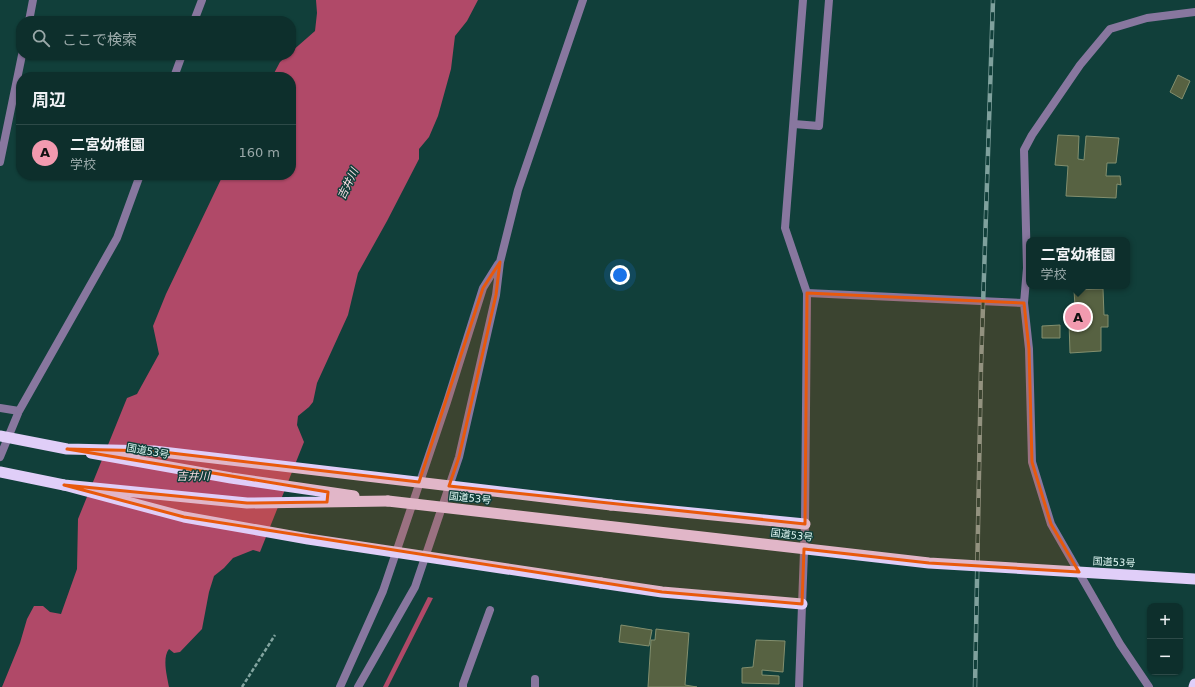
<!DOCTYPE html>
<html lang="ja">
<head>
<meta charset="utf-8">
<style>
	:root { --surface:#0d2f2c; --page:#163734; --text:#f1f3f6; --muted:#9aa9a9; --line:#2d4a48; --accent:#f29aaf }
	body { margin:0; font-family:"DejaVu Sans","Noto Sans JP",sans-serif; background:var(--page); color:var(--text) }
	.controls { position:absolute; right:12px; bottom:12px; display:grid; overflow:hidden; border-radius:8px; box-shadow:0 1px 3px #0004 }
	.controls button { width:36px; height:36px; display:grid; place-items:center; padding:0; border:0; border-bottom:1px solid var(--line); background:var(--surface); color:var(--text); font:20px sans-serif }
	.you { position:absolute; left:620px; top:275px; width:14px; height:14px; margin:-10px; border:3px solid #fff; border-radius:50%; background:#1a73e8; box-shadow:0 0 0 6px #1a73e833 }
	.badge { display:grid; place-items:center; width:26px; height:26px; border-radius:50%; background:var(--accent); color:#111; font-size:13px; font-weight:700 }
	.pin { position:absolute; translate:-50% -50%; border:2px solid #fff; box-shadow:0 1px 4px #0006 }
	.popup { position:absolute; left:1026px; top:237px; width:104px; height:52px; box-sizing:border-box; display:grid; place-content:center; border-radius:8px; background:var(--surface); filter:drop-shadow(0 1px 3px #0005); font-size:13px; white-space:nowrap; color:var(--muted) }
	.popup b { font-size:15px; color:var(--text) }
	.popup::after { content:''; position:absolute; left:50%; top:100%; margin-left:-8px; border:8px solid transparent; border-top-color:var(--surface) }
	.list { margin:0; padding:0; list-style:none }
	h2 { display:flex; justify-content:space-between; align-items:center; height:52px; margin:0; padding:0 16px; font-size:17px }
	h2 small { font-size:13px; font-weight:400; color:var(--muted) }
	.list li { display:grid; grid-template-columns:26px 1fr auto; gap:12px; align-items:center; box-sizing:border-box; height:56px; padding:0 16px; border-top:1px solid var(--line) }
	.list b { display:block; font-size:15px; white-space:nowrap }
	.list p { margin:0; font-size:13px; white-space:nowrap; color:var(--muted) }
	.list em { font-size:13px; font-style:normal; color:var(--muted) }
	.icon { flex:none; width:22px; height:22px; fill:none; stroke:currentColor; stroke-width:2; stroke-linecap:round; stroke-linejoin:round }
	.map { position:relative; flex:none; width:1195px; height:687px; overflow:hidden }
	.search { position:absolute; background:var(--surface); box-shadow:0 1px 3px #0004; left:16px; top:16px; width:280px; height:44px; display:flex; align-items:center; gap:10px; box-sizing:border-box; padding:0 14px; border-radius:16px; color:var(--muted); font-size:15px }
	.panel { position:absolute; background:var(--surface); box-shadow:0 1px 3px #0004; left:16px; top:72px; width:280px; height:108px; border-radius:16px }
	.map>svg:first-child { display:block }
	.water { fill:#b04968 }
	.building { fill:#576242; stroke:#838f6e }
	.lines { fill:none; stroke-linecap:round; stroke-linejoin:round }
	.path { stroke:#83a5a0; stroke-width:2.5; stroke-dasharray:4 2; stroke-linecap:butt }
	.minor { stroke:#88779f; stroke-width:8 }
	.tertiary { stroke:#88779f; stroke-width:8 }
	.trunk { stroke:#e0cef8; stroke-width:11 }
	.rail-casing { stroke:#7fa19d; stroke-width:4.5 }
	.rail { stroke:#113f3a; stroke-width:3; stroke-dasharray:9; stroke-linecap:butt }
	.trunk-bridge { stroke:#e0cef8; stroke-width:11 }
	.marked { fill:#e8590c; fill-opacity:0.2; stroke:#e8590c; stroke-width:3; stroke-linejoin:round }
	.labels { text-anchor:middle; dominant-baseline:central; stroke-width:3; stroke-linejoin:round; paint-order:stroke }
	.street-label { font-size:10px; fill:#e0f8f4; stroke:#113f3a }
	.water-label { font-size:11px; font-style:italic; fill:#f9dce2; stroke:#113f3a }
</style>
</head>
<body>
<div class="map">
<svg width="1195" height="687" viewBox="0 0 1195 687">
	<rect width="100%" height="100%" fill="#113f3a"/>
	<path class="water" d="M 316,0 L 478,0 L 467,21 L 455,36 L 451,69 L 438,116 L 429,137 L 419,149 L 419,159 L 387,221 L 358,273 L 348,315 L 317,383 L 313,402 L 309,407 L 298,416 L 297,425 L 304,442 L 260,552 L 253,550 L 233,558 L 224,568 L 214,576 L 209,592 L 202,629 L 180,652 L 174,653 L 169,649 C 162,658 167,676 169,687 L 2,687 L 20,643 L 27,619 L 34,606 L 43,606 L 50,612 L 61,614 L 77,569 L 78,519 L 127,398 L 137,394 L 159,354 L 153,326 L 166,294 L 223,175 L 291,175 L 291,77 L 272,77 L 280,62 L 288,55 L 291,55 L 291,52 L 315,31 L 317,13 Z
		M 428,597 L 433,598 L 388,687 L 383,687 Z"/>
	<path class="building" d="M 1178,75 L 1190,81 L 1182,99 L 1170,92 Z
		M 1058,135 L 1079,136 L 1078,159 L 1084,160 L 1086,136 L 1119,138 L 1116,163 L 1107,163 L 1106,176 L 1120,176 L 1121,185 L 1117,184 L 1116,198 L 1066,196 L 1068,166 L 1055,165 Z
		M 1103,289 L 1104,315 L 1108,315 L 1108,327 L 1101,327 L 1101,351 L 1070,353 L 1069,322 L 1076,322 L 1074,290 Z
		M 1060,325 L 1060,338 L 1042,338 L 1042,326 Z
		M 621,625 L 652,630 L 649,646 L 619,642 Z
		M 656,629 L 689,633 L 685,685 L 697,687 L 648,687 L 651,640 L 655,640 Z
		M 756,640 L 785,641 L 783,672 L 762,670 L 762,675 L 779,676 L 779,684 L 742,683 L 742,668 L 753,667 Z"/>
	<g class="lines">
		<path class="path" d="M 242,687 L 275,635"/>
		<path class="minor" d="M 29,21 L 33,0
			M 194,21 L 202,0
			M 174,77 L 182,55
			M 794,124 L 819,126 L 829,0
			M 0,162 L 22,55
			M 807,293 L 1024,303
			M 0,408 L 19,411
			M 0,457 L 19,411 L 117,238 L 140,175
			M 340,687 L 383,591 L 447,402 L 483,288 L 498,264
			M 358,687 L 415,587 L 459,457 L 496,295 L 500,262 L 518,190 L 583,0
			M 463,687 L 463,684 L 490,610
			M 535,687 L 535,679
			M 1149,687 L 1120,644 L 1051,524 L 1032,462 L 1029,349 L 1024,303 L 1027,268 L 1024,150 L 1032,135 L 1080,65 L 1110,29 L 1147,18 L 1195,12"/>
		<path class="tertiary" d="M 799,687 L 805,524 L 807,293 L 785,228 L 803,0"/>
		<path class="trunk" d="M 91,453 L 231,478 L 354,496
			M 0,472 L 64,485 L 247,503 L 388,501
			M 611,505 L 805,524
			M 601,583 L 662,592 L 802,604
			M 1194,687 L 1195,684"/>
		<g class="rail-casing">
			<path id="rail" d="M 975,687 L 981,367 L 993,0"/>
		</g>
		<use href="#rail" class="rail"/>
		<path class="trunk-bridge" d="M 0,436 L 67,449 L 154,451 L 611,505
			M 64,485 L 184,517 L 308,539 L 601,583
			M 388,501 L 929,563 L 1195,579"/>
	</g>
	<path class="marked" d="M 500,262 L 496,295 L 459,457 L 449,486 L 805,524 L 807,293 L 1024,303 L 1029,349 L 1032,462 L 1051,524 L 1079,572 L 929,563 L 804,549 L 802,604 L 662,592 L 184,517 L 64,485 L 247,503 L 327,502 L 328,492 L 67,449 L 154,451 L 419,482 L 483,288 Z"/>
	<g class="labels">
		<g class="street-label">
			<text transform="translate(148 451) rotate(10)">国道53号</text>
			<text transform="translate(470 498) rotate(6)">国道53号</text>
			<text transform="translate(792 535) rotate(7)">国道53号</text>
			<text transform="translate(1114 562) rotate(3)">国道53号</text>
		</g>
		<g class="water-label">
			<text transform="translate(348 184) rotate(-64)">吉井川</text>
			<text x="193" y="476">吉井川</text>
		</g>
	</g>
</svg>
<div class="controls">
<button>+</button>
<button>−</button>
</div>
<div class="you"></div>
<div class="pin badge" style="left:1078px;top:317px">A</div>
<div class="popup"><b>二宮幼稚園</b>学校</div>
<div class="search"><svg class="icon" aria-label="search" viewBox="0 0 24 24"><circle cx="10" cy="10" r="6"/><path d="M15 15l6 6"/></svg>ここで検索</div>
<section class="panel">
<h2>周辺<small></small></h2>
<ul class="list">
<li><span class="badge">A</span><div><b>二宮幼稚園</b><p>学校</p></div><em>160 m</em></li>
</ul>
</section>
</div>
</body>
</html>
